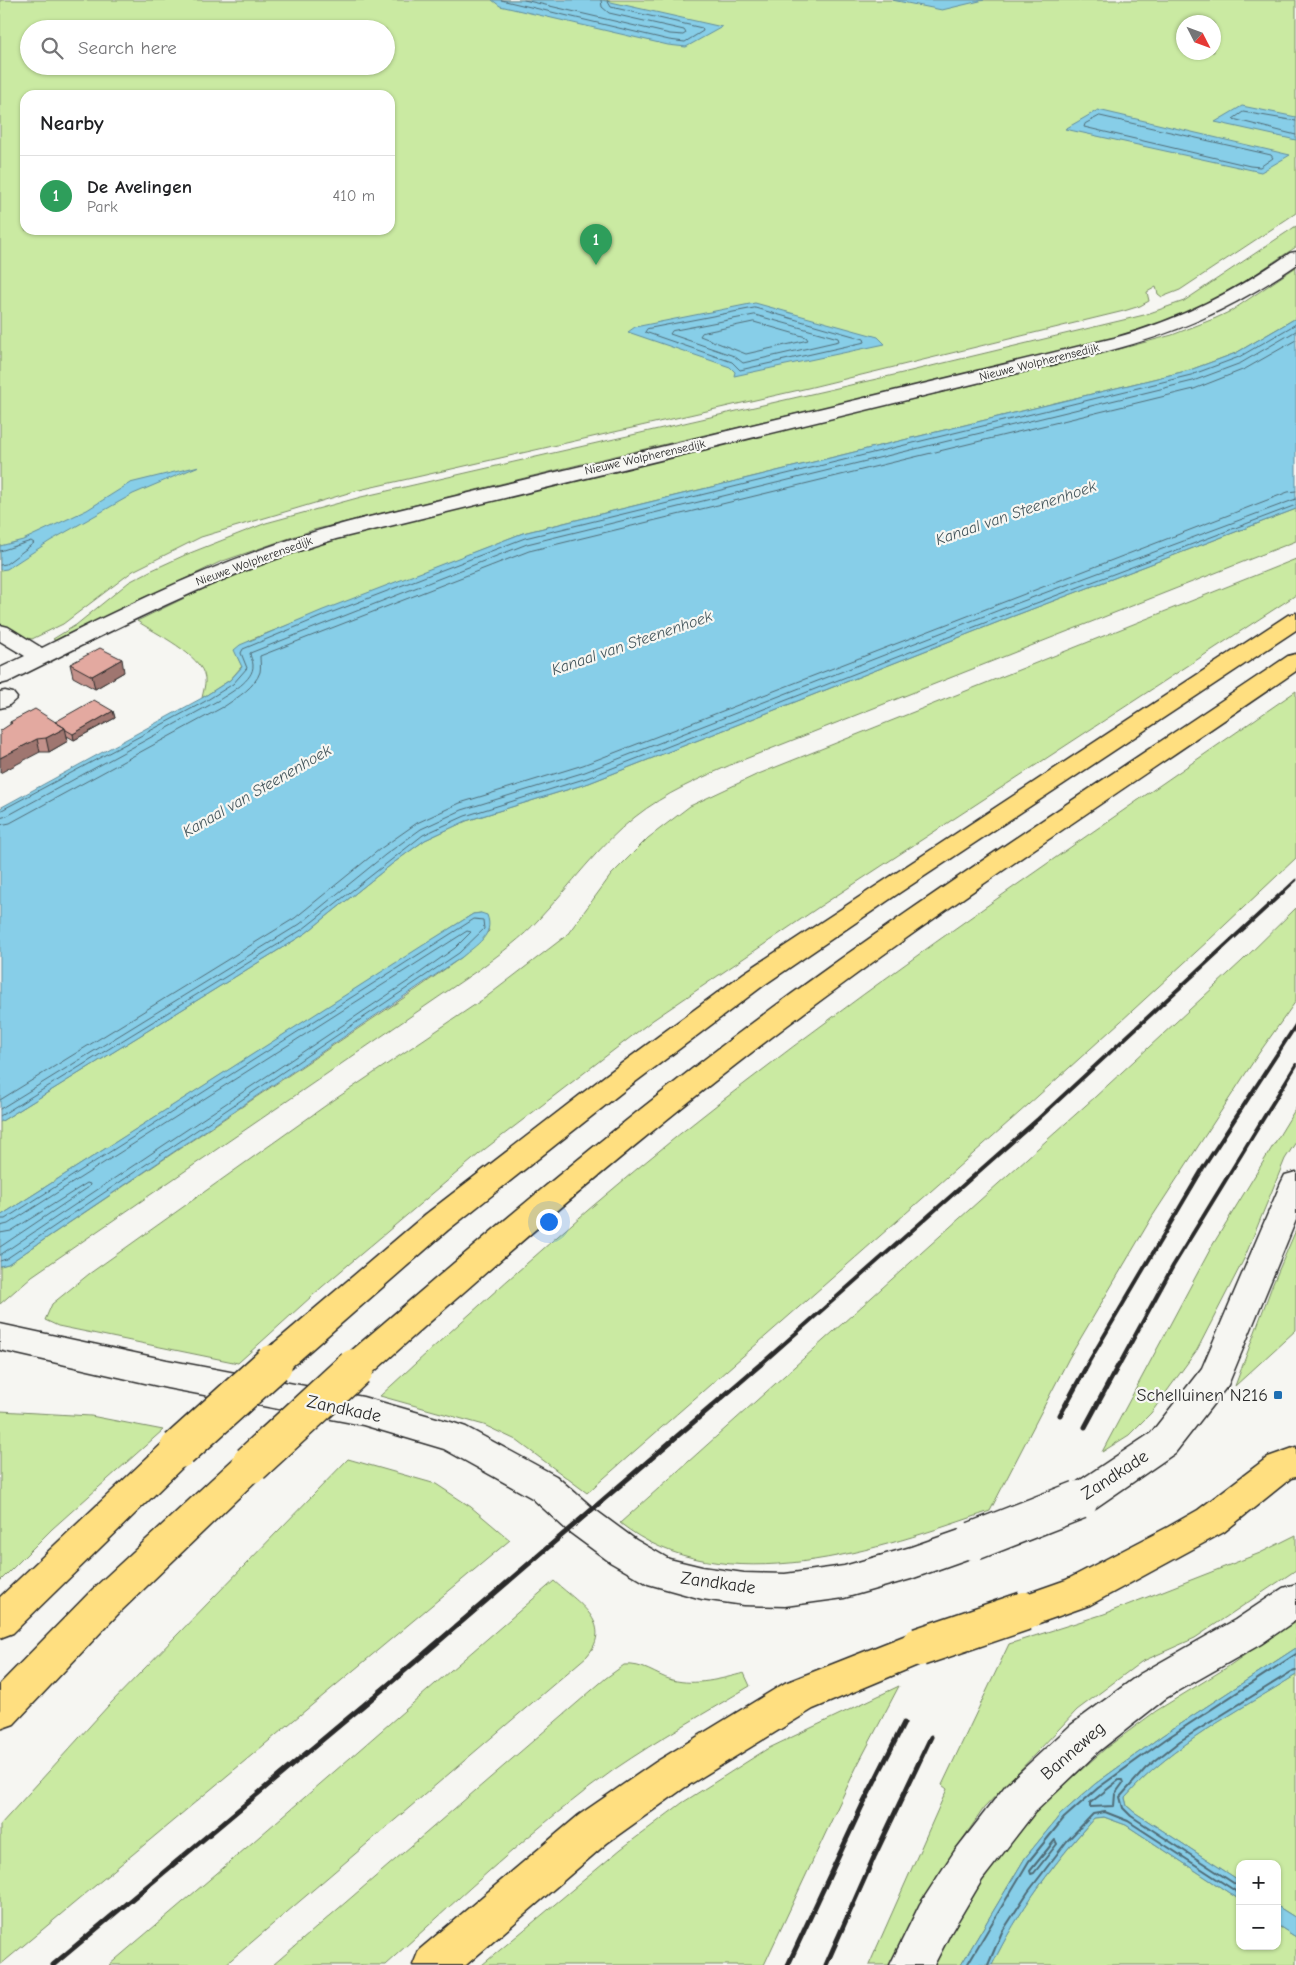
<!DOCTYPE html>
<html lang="en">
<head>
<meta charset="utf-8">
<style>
	:root { --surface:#fff; --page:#f2f2f2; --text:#202124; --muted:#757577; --line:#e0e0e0; --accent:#2563eb }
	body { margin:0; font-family:"Comic Neue",sans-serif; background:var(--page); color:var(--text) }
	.controls { position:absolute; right:15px; bottom:15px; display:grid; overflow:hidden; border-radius:10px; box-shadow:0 1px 4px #0004 }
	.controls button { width:45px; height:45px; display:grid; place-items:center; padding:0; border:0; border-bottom:1px solid var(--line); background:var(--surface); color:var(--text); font:25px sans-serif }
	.compass { position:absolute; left:1176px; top:15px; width:45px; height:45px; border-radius:50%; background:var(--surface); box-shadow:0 1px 4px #0004; rotate:132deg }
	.you { position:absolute; left:548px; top:1221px; width:18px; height:18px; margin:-12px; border:4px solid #fff; border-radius:50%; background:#1a73e8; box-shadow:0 0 0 8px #1a73e833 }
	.badge { display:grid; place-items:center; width:32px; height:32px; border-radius:50%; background:var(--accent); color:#fff; font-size:16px; font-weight:700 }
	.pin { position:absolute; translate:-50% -41px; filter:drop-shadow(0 1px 2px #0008) }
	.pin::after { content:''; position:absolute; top:26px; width:18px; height:15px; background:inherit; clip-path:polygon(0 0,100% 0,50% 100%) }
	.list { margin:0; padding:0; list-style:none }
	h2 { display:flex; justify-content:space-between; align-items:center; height:65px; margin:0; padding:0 20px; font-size:21px }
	h2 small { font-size:16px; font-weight:400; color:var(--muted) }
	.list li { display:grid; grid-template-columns:32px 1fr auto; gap:15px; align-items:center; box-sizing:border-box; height:80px; padding:0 20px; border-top:1px solid var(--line) }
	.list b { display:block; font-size:19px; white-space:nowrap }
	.list p { margin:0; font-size:16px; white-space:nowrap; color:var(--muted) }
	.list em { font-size:16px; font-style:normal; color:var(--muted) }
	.icon { flex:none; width:28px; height:28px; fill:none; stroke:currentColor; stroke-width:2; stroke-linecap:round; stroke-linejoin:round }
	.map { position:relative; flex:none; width:1296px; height:1965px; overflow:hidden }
	.search { position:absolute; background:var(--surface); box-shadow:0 1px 4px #0004; left:20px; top:20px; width:375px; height:55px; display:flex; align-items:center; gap:12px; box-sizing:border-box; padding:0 18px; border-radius:28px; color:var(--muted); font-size:19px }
	.panel { position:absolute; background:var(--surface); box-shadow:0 1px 4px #0004; left:20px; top:90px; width:375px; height:145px; border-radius:15px }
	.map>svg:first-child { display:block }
	.green { fill:#caeaa2; stroke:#7a8a66; fill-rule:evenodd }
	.water { fill:#87cee8; stroke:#628d9c }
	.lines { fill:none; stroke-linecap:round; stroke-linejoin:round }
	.shore-far1 { stroke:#506c77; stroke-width:1 }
	.shore { stroke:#506c77; stroke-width:2 }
	.minor-casing { stroke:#2b2b2b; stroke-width:3 }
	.major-casing { stroke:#2b2b2b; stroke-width:3 }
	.highway-casing { stroke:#2b2b2b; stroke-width:3 }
	.minor { fill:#f6f6f2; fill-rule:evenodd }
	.major { fill:#ffdf80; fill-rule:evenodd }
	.highway { fill:#ffdf80; fill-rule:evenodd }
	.rail-far2 { stroke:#2b2b2b; stroke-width:3 }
	.rail-far1 { stroke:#2b2b2b; stroke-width:4 }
	.rail { stroke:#2b2b2b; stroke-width:5 }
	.minor-bridge-casing { stroke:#2b2b2b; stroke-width:41; stroke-linecap:butt }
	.major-bridge-casing { stroke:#2b2b2b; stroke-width:41; stroke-linecap:butt }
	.highway-bridge-far1-casing { stroke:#2b2b2b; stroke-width:33; stroke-linecap:butt }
	.highway-bridge-casing { stroke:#2b2b2b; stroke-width:41; stroke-linecap:butt }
	.minor-bridge { stroke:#f6f6f2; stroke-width:38 }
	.major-bridge { stroke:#ffdf80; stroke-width:38 }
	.highway-bridge-far1 { stroke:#ffdf80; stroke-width:29 }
	.highway-bridge { stroke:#ffdf80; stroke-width:38 }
	.wall { fill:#c3918a; stroke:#2b2b2b }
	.shaded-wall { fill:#9f7670; stroke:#2b2b2b }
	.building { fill:#e3a9a0; stroke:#2b2b2b }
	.poi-dot { fill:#1f6fb2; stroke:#f6f6f2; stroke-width:2 }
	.labels { text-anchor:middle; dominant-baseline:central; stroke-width:4.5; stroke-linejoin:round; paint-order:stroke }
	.far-street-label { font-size:12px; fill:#2b2b2b; stroke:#f6f6f2 }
	.water-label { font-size:16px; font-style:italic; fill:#42545a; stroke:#f6f6f2 }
	.near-poi-label { font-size:18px; fill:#2b2b2b; stroke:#f6f6f2; text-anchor:end }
	.near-street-label { font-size:18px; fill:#2b2b2b; stroke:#f6f6f2 }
</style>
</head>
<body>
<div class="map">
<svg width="1296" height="1965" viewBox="0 0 1296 1965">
	<rect width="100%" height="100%" fill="#f6f6f2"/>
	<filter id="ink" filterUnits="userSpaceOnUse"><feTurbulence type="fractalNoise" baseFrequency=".02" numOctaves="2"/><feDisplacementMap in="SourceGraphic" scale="10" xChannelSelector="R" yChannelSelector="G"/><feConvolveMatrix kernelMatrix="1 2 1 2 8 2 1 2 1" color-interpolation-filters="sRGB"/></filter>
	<g filter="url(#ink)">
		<path class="green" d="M 0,0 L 1296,0 L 1296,213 L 1180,290 L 1162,297 L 1158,294 L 1156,287 L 1147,292 L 1149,301 L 1140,306 L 1124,311 L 808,388 L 355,491 L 201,537 L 133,571 L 63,624 L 32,639 L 23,637 L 0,626 ZM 1184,22 L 1214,22 L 1214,52 L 1184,52 ZM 29,29 L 386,29 L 386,66 L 29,66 ZM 25,95 L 390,95 L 390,230 L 25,230 Z
			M 1296,226 L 1296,247 C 1261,270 1227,295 1188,313 C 1155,328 1117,337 1082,347 L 602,459 L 313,530 L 220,562 L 56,641 L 53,639 L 76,625 L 129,582 L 150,571 L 185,555 L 266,523 L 361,497 L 894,375 L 1144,315 L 1184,301 Z
			M 1296,267 L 1296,318 L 1236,353 L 1190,370 L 523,533 L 250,640 L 238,658 L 242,666 L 230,680 L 202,698 C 203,692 206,684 205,678 C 202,655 155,633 137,621 L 236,573 L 269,560 L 359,531 L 1090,357 L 1172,335 L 1216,318 L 1231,311 Z
			M 1296,509 L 1296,541 L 735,763 C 701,778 665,793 635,817 C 598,846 571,885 539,919 C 522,938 501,953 481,968 L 32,1276 L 0,1304 L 0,1266 L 8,1264 L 417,989 L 462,957 L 489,931 L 481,913 L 473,914 L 0,1216 L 0,1122 L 306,933 L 392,864 L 425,840 L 466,821 L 589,783 L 1011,617 Z
			M 1296,559 L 1296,595 L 819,907 L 653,1020 L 485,1149 L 322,1287 L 238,1363 L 58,1326 L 45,1320 L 52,1304 L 89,1274 L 325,1106 L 485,998 L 567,935 L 611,875 L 648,838 L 690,806 L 756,775 Z
			M 1296,691 L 1296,858 C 1067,1077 825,1283 587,1493 L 516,1440 L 484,1425 L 380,1396 C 491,1294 604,1192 723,1100 C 909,956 1103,825 1296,691 Z
			M 1296,908 L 1296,1001 L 1259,1053 L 1152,1217 L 1069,1358 L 990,1511 C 881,1549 722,1604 620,1523 L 1095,1097 L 1242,961 Z
			M 1296,1108 L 1296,1142 L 1285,1159 L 1244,1259 L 1197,1350 L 1151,1413 L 1129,1435 L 1102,1452 L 1212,1246 Z
			M 1296,1230 L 1296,1330 L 1235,1386 L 1272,1286 Z
			M 0,1411 L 91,1416 L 163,1430 L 52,1529 L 0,1581 Z
			M 348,1459 L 436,1484 L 471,1507 L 510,1540 L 0,1965 L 0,1825 L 109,1705 Z
			M 1296,1535 L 1296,1570 L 1195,1638 L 1141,1662 L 1077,1710 L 984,1808 L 943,1868 L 896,1965 L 869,1965 L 947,1789 L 942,1785 L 1009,1644 L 1104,1614 L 1260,1553 Z
			M 554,1581 C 577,1602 615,1623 587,1656 L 225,1965 L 109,1965 C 259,1839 405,1709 554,1581 Z
			M 1296,1619 L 1296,1648 L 1163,1735 L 1095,1784 L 1060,1815 L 1025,1858 L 961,1965 L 933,1965 L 971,1895 L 1003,1848 L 1036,1810 L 1106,1748 L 1156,1711 L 1226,1668 Z
			M 624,1665 C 643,1663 655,1675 672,1680 C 696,1686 721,1679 744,1673 L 750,1686 C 705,1713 659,1739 615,1769 C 533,1827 460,1898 385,1965 L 273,1965 L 606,1678 Z
			M 1296,1675 L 1296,1918 L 1277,1906 L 1277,1864 L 1240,1864 L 1240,1881 L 1134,1812 L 1127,1806 L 1125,1798 C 1171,1745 1236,1712 1296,1675 Z
			M 899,1686 L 856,1768 L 764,1965 L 482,1965 L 621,1849 L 682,1803 L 767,1749 Z
			M 1104,1817 L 1126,1825 L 1240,1900 L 1240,1946 L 1277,1946 L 1277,1925 L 1296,1937 L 1296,1965 L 992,1965 C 1018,1910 1054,1864 1094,1818 Z"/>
		<path class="water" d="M 492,0 L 602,0 L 722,27 L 686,47 L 668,45 L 500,6 Z
			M 892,0 L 984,0 L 942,10 Z
			M 1242,106 L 1296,117 L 1296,140 L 1215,122 Z
			M 1098,110 L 1290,155 L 1261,172 L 1065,129 Z
			M 755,303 L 878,337 L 885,344 L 734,376 L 735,372 L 730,367 L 628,332 L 635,327 Z
			M 1296,318 L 1296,509 L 1011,617 L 589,783 L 466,821 L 425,840 L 392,864 L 306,933 L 0,1122 L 0,808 L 202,698 L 230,680 L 242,667 L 234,650 L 240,645 L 323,610 L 523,533 L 1190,370 L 1236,353 Z
			M 199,466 L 133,494 L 50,541 L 7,569 L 0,570 L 0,546 L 23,540 L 87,510 L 130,483 Z
			M 481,913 L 487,915 C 495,935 476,945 462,957 L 8,1264 L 0,1266 L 0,1216 L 425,944 L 473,914 Z
			M 1296,1648 L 1296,1675 C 1237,1712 1171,1745 1125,1798 L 1127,1806 L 1134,1812 L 1240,1881 L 1240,1900 L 1126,1825 L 1104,1817 L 1094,1818 C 1054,1863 1018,1911 992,1965 L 961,1965 L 1025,1858 L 1060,1815 L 1095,1784 L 1163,1735 Z
			M 1277,1906 L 1296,1918 L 1296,1937 L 1277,1925 Z"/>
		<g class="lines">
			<path class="shore-far1" d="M 501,0 L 669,40 L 685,42 L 703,31 L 702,28 L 611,7 L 607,0
				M 524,0 L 670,34 L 683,35 L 686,33 L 684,30 L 609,13 L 602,7 L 601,0
				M 1100,116 L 1271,155 L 1273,158 L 1260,167 L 1250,166 L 1084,127 L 1085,124 Z
				M 1296,121 L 1243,112 L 1233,119 L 1296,135
				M 755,308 L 864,339 L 865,342 L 740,370 L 732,362 L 645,332 L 647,329 Z
				M 755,315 L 838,338 L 839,341 L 743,363 L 734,356 L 670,334 L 672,331 Z
				M 754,322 L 806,337 L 808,340 L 746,354 L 700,336 L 702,333 Z
				M 0,551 L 31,541 L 34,543 L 6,564 L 0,565
				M 0,811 L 204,702 L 233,684 L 247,668 L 241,653 L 243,649 L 325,615 L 525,538 L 1191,375 L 1239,357 L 1296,324
				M 0,818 L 7,816 L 219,700 C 230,693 254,680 253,665 C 253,660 250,657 250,653 L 527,544 L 1193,381 L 1241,363 L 1296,331
				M 0,825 L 10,823 L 225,706 C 238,697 255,687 260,672 C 261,667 260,661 260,656 L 529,551 L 1194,389 L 1245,369 L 1296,340
				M 0,1100 L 295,918 L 380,849 L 417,823 L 460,803 L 583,765 L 1288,492 L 1296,491
				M 0,1109 L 300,924 L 385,855 L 421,829 L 462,810 L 585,772 L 1007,607 L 1296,499
				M 0,1116 L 303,929 L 423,835 L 465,816 L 587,778 L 1010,613 L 1296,505
				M 0,1219 L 5,1219 L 474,919 L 483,920 L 484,929 L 459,953 L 6,1259 L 0,1261
				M 0,1226 L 8,1224 L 467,931 L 471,932 L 455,948 L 410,980 L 0,1255
				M 0,1233 L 11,1231 L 87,1183 L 90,1184 L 89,1187 L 0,1247"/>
			<path class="shore" d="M 1119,1780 L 1122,1780 L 1123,1783 L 1115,1794 L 1114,1806 L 1090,1807 L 1090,1803 Z
				M 1055,1840 L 1057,1844 L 1034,1873 L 1031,1874 L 1030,1871 Z
				M 1240,1885 L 1235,1884 L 1131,1816 L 1123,1808 L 1120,1797 L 1146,1768 L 1180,1741 L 1291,1672 L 1296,1671
				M 967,1965 L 1029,1861 L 1064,1818 L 1098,1788 L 1166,1739 L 1296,1654
				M 988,1965 L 1002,1932 L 1028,1892 L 1067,1841 L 1093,1814 L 1105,1812 L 1128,1821 L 1240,1894"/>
			<g class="minor-casing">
				<path id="minor" d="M 1296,252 L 1296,265 C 1230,310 1174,335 1096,354 L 336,539 C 218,574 118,628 8,682 L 0,684 L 0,668 L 25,656 L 0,641 L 0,625 L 8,627 L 42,648 C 145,596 248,547 361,519 L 1114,338 C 1182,319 1232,293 1290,253 Z
					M 5,691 L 13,693 L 17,698 L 8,706 L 0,708 L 0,692 Z
					M 1296,1172 L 1296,1220 L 1228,1385 L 1175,1453 L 1091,1511 L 1079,1515 L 1067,1511 L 1061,1500 L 1067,1489 L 1151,1433 L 1202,1368 L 1281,1183 L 1285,1175 Z
					M 0,1324 L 167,1360 L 363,1397 L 454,1423 L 466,1427 L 556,1476 L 594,1509 L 636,1540 L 669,1559 L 702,1567 L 744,1573 L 785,1574 L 844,1566 L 911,1547 L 974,1525 L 987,1530 L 992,1541 L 987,1552 L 911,1579 L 844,1598 L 785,1606 L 744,1605 L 702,1599 L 648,1584 L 610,1562 L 568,1531 L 532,1498 L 444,1449 L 363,1425 L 167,1388 L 0,1350 Z
					M 1296,1584 L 1296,1620 L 1261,1644 L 1166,1698 L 1099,1751 L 1034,1813 L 982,1880 L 950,1934 L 934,1965 L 890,1965 L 920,1904 L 954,1852 L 1006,1785 L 1071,1725 L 1140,1674 L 1235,1620 L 1283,1588 Z"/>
			</g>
			<g class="major-casing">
				<path id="major" d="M 1296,1447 L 1296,1477 L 1291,1478 L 1224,1532 L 1090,1605 L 1025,1628 L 1012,1623 L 1007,1611 L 1012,1599 L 1066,1580 L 1168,1527 L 1198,1510 L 1268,1457 Z
					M 919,1630 L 932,1635 L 938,1647 L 932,1659 L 813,1709 L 684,1788 L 607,1843 L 466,1965 L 413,1965 L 419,1950 L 579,1815 L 656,1762 L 785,1683 Z"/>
			</g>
			<g class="highway-casing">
				<path id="highway" d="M 1296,613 L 1296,630 L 899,893 L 764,985 L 626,1089 L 448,1230 L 296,1363 L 284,1367 L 272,1363 L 267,1354 L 272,1345 L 426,1214 L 606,1075 L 744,973 L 1288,615 Z
					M 1296,654 L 1296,671 C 1133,783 967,891 809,1009 C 655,1123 510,1250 367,1378 L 355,1381 L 343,1378 L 338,1368 L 343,1358 C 488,1233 634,1109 789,996 C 951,878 1121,769 1288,656 Z
					M 179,1435 L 191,1439 L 196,1449 L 191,1459 L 13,1633 L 0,1638 L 0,1597 L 167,1439 Z
					M 251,1449 L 263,1454 L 268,1464 L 263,1474 L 119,1613 L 14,1724 L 0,1729 L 0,1684 L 93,1589 L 239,1454 Z"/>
			</g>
			<use href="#minor" class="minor"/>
			<use href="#major" class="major"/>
			<use href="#highway" class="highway"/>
			<path class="rail-far2" d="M 1282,893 L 1296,880"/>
			<path class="rail-far1" d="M 760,1365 L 1038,1119 L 1283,892
				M 1087,1365 L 1203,1168 L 1296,1025
				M 1119,1365 L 1173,1266 L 1296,1065"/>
			<path class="rail" d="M 1060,1415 L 1088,1364
				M 1085,1427 L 1119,1364
				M 53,1965 L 395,1679 L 761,1364
				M 788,1965 L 862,1806 L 904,1723
				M 826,1965 L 874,1857 L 931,1737"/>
			<g class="minor-bridge-casing">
				<path id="minor-bridge" d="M 974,1541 L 1079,1500"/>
			</g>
			<g class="major-bridge-casing">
				<path id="major-bridge" d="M 919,1647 L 1025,1611"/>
			</g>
			<g class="highway-bridge-far1-casing">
				<path id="highway-bridge-far1" d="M 271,1365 L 284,1354"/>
			</g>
			<g class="highway-bridge-casing">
				<path id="highway-bridge" d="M 179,1449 L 273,1364
					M 251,1464 L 355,1368"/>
			</g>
			<use href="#minor-bridge" class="minor-bridge"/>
			<use href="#major-bridge" class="major-bridge"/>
			<use href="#highway-bridge-far1" class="highway-bridge-far1"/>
			<use href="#highway-bridge" class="highway-bridge"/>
		</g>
		<path class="wall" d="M 70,664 L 124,672 L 95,689 L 73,677 Z
			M 113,711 L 115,718 L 74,740 L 67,736 L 68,741 L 49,752 L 40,752 L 10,724 L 10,722 L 55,722 Z"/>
		<path class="shaded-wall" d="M 122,659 L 124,672 L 95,689 L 92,676 Z
			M 113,711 L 115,718 L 74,740 L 73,734 Z
			M 65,728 L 68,741 L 49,752 L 46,738 Z
			M 37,739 L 40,752 L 0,773 L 0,758 Z"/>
		<path class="building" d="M 100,648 L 122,659 L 92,676 L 70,664 Z
			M 94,700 L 113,711 L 73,734 L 66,730 L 65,728 L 55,722 Z
			M 35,709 L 65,728 L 46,738 L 37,739 L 0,758 L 0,731 L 12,723 L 10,722 Z"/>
	</g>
	<rect class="poi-dot" x="1273" y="1390" width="10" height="10" rx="2.5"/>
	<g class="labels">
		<g class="far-street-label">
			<text transform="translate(1039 362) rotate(-14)">Nieuwe Wolpherensedijk</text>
			<text transform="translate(645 457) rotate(-13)">Nieuwe Wolpherensedijk</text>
			<text transform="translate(254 561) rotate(-20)">Nieuwe Wolpherensedijk</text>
		</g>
		<g class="water-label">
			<text transform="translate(1016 513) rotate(-19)">Kanaal van Steenenhoek</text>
			<text transform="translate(632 643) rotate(-19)">Kanaal van Steenenhoek</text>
			<text transform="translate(257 791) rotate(-30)">Kanaal van Steenenhoek</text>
		</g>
		<g class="near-poi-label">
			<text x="1268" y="1395">Schelluinen N216</text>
		</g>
		<g class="near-street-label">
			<text transform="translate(344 1409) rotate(12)">Zandkade</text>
			<text transform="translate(1115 1475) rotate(-33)">Zandkade</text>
			<text transform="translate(718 1583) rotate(8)">Zandkade</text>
			<text transform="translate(1073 1751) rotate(-41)">Banneweg</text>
		</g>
	</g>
</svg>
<div class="controls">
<button>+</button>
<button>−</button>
</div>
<svg class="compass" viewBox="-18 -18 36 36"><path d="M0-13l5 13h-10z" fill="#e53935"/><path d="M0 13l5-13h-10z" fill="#757577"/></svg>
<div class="you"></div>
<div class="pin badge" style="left:596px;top:265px;background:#2e9e5b">1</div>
<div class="search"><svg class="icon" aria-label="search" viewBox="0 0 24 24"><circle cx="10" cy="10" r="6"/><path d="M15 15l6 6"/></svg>Search here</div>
<section class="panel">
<h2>Nearby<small></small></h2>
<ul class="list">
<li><span class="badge" style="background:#2e9e5b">1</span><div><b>De Avelingen</b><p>Park</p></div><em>410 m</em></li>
</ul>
</section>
</div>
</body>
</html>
